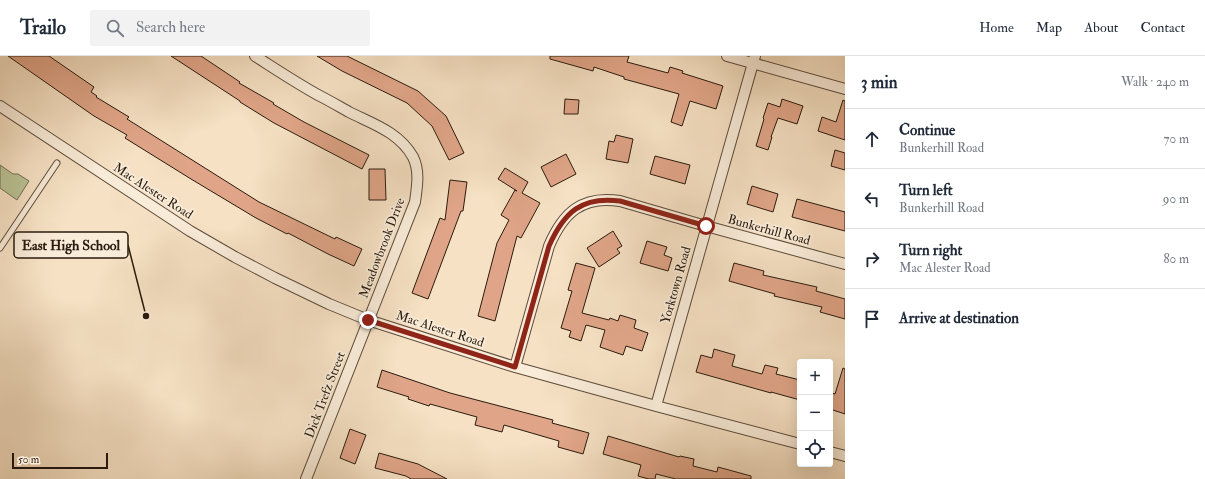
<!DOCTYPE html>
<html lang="en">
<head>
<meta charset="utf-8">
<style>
	:root { --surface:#fff; --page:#f2f2f3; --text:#1f2937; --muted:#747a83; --line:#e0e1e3 }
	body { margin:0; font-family:"IM FELL Double Pica",serif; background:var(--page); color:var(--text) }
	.controls { position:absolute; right:12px; bottom:12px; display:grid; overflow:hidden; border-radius:4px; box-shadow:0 4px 16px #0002 }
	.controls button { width:36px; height:36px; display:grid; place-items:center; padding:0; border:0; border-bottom:1px solid var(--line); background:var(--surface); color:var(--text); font:20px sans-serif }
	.scale { position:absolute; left:12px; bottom:10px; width:96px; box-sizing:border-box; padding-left:4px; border:2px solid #2a1b0e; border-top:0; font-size:11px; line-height:14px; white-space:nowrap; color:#2a1b0e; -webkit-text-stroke:3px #f9ecd9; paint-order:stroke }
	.stop { position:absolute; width:12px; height:12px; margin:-9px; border:3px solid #8f2418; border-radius:50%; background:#fff }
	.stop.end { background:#8f2418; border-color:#fff; box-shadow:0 1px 4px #0008 }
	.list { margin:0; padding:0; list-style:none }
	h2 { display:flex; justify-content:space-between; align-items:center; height:52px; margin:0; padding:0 16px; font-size:17px }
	h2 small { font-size:13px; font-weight:400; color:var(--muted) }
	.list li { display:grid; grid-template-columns:26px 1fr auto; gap:12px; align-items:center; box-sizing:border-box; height:60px; padding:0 16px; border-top:1px solid var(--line) }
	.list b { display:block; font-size:15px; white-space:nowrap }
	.list p { margin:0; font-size:13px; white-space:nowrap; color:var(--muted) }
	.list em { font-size:13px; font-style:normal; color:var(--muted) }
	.icon { flex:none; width:22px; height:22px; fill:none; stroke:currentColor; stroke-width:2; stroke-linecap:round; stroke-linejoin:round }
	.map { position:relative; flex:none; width:845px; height:423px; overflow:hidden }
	header { display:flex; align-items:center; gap:24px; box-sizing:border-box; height:56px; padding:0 20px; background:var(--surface); border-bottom:1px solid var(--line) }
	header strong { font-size:19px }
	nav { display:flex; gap:22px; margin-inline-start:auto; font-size:14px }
	.search { width:280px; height:36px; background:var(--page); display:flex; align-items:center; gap:10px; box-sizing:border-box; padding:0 14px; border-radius:4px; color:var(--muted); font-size:15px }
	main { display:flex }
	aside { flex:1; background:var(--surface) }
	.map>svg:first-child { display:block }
	.green { fill:#bac396; stroke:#726f52 }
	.building { fill:#e0a588; stroke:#2a1b0e }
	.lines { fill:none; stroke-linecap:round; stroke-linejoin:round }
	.service-casing { stroke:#5d4c3c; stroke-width:7 }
	.minor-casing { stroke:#5d4c3c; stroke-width:12 }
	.service { stroke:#f9ecd9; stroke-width:5 }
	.minor { stroke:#f9ecd9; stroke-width:10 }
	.route { stroke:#8f2418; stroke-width:5 }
	.labels { text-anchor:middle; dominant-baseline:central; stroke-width:3.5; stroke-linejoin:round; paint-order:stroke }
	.street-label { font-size:13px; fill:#2a1b0e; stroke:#f9ecd9 }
	.leader { fill:none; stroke:#2a1b0e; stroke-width:1.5 }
	.callout-dot { fill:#2a1b0e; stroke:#f9ecd9; stroke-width:1.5 }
	.callout { fill:#f9ecd9; stroke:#2a1b0e; stroke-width:1.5 }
	.callout-label { font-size:14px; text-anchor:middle; font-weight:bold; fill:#2a1b0e }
</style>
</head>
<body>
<header>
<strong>Trailo</strong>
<div class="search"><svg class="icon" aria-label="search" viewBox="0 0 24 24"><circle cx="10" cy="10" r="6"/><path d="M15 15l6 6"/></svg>Search here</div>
<nav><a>Home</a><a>Map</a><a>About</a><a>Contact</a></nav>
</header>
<main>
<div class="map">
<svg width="845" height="423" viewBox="0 0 845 423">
	<rect width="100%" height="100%" fill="#f6e1c4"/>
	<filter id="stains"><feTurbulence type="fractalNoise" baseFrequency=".005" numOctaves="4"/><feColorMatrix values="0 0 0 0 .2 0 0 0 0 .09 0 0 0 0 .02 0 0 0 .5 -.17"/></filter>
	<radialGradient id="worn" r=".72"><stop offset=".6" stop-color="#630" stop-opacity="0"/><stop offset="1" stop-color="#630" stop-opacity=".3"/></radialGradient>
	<path class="green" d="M 0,109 L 13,118 L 18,118 L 29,125 L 17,144 L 0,132 Z"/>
	<path class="building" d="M 8,0 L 49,0 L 94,31 L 91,36 L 97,40 L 96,41 L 129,61 L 127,63 L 259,146 L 335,183 L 336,181 L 362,193 L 354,210 L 328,198 L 288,177 L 287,178 L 256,162 L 191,123 L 125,82 L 127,79 L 94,60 Z
		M 171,0 L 201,0 L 240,26 L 239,27 L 274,47 L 273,48 L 304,66 L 369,99 L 362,113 L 274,67 L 240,46 L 240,45 Z
		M 317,0 L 347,0 L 418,35 L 446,60 L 464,97 L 449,104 L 432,70 L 407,47 L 342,15 Z
		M 550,0 L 629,0 L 627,6 L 668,17 L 670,11 L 683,15 L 682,17 L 723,30 L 716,53 L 690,45 L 682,70 L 671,66 L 679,38 L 624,23 L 624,21 L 594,11 L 593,15 L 550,3 Z
		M 565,43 L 579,44 L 578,58 L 564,58 Z
		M 782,43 L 803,50 L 797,68 L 778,62 L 771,81 L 772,81 L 768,94 L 756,90 L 764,63 L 763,62 L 768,47 L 780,51 Z
		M 843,44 L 845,45 L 845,84 L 818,75 L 822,61 L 836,66 Z
		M 616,79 L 633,83 L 628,107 L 606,103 L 609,85 L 614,86 Z
		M 835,94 L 845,97 L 845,114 L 831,110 Z
		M 566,98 L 576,118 L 551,131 L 541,111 Z
		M 655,100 L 690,109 L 685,128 L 650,118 Z
		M 505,112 L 528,126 L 522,137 L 540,147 L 521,182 L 517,180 L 495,265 L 478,260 L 497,187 L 509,164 L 501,159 L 515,134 L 517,135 L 498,123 Z
		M 369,113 L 385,113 L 386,144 L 369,144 Z
		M 450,124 L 467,126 L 463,155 L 461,155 L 428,243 L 412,237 L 440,162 L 445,164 Z
		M 752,130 L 778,138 L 773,156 L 747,148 Z
		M 797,143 L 845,156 L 845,175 L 792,161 Z
		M 613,175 L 622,190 L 617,193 L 620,197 L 599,211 L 587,192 Z
		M 647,185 L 667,191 L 664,199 L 672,202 L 668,215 L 640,207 Z
		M 576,207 L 595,212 L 582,257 L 609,264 L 610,262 L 618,265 L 620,259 L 636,264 L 634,272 L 648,277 L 642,295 L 626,290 L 623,299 L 600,291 L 605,274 L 586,269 L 581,285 L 569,281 L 571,275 L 561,272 L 572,235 L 568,234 Z
		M 734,207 L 764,215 L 763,219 L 817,231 L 816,235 L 845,243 L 845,263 L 820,256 L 822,251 L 774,240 L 775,238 L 729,225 Z
		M 714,293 L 735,299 L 732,310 L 762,318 L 765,309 L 778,312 L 776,318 L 800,324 L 800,344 L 771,336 L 771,337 L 696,316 L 701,299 L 712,302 Z
		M 843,312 L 845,313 L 845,358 L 830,353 L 830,336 L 835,338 Z
		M 382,314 L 450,337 L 553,364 L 552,367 L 589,377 L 583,398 L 558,391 L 559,385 L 504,369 L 502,376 L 475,369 L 477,361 L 430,348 L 429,350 L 408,343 L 409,341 L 377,331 Z
		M 350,373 L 366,379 L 355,408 L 340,402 Z
		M 608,380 L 679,401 L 680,400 L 694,403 L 693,410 L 717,416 L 718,411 L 751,420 L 751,423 L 676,423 L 656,418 L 655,423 L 649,423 L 638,420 L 641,409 L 603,398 Z
		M 379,397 L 418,408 L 447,423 L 411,423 L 406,420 L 375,412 Z"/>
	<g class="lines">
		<g class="service-casing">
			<path id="service" d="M 0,192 L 57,107"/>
		</g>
		<g class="minor-casing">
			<path id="minor" d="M 255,0 C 277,14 298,28 320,40 C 330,45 340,51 349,56 C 373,68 399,76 413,101 C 420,115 417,131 415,146 L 306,423
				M 727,0 L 845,33
				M 0,50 L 190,175 L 235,201 L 275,222 L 329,248 L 368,264 L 515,311 L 656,350 L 800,388
				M 515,311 L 549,190 C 563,157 582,139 620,145 L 706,170 L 845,208
				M 656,350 L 755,0
				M 830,396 L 845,400"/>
		</g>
		<use href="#service" class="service"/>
		<use href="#minor" class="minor"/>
	</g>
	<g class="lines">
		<path class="route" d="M 368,264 L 515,311 L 549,190 C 564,156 582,140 620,145 L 706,170"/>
	</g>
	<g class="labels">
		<g class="street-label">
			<text transform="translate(153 135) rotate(33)">Mac Alester Road</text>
			<text transform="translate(769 174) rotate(15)">Bunkerhill Road</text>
			<text transform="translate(382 192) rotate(-69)">Meadowbrook Drive</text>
			<text transform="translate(676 229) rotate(-74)">Yorktown Road</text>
			<text transform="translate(440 273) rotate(18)">Mac Alester Road</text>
			<text transform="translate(325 339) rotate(-69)">Dick Trefz Street</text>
		</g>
	</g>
	<path class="leader" d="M146 260L128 189"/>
	<circle class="callout-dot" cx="146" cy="260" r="4"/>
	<rect class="callout" x="14" y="176" width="114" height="26" rx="4"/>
	<g class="callout-label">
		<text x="71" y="194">East High School</text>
	</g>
	<rect width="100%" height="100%" filter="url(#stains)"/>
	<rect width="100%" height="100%" fill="url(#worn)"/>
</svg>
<div class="controls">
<button>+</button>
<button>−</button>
<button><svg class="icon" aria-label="locate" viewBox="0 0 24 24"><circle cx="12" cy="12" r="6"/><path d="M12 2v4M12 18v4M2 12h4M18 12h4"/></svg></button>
</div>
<div class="scale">50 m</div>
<div class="stop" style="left:706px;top:170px"></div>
<div class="stop end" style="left:368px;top:264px"></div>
</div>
<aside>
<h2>3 min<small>Walk · 240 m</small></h2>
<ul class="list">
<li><svg class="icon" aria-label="ahead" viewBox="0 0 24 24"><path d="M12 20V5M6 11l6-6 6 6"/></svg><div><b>Continue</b><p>Bunkerhill Road</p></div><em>70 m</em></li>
<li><svg class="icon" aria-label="left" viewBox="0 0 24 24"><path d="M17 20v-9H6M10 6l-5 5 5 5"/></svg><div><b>Turn left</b><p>Bunkerhill Road</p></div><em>90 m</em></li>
<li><svg class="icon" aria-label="right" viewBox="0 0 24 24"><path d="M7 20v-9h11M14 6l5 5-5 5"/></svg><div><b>Turn right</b><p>Mac Alester Road</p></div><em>80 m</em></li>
<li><svg class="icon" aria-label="arrive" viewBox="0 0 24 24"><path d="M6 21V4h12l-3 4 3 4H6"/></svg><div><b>Arrive at destination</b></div></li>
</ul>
</aside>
</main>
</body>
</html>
